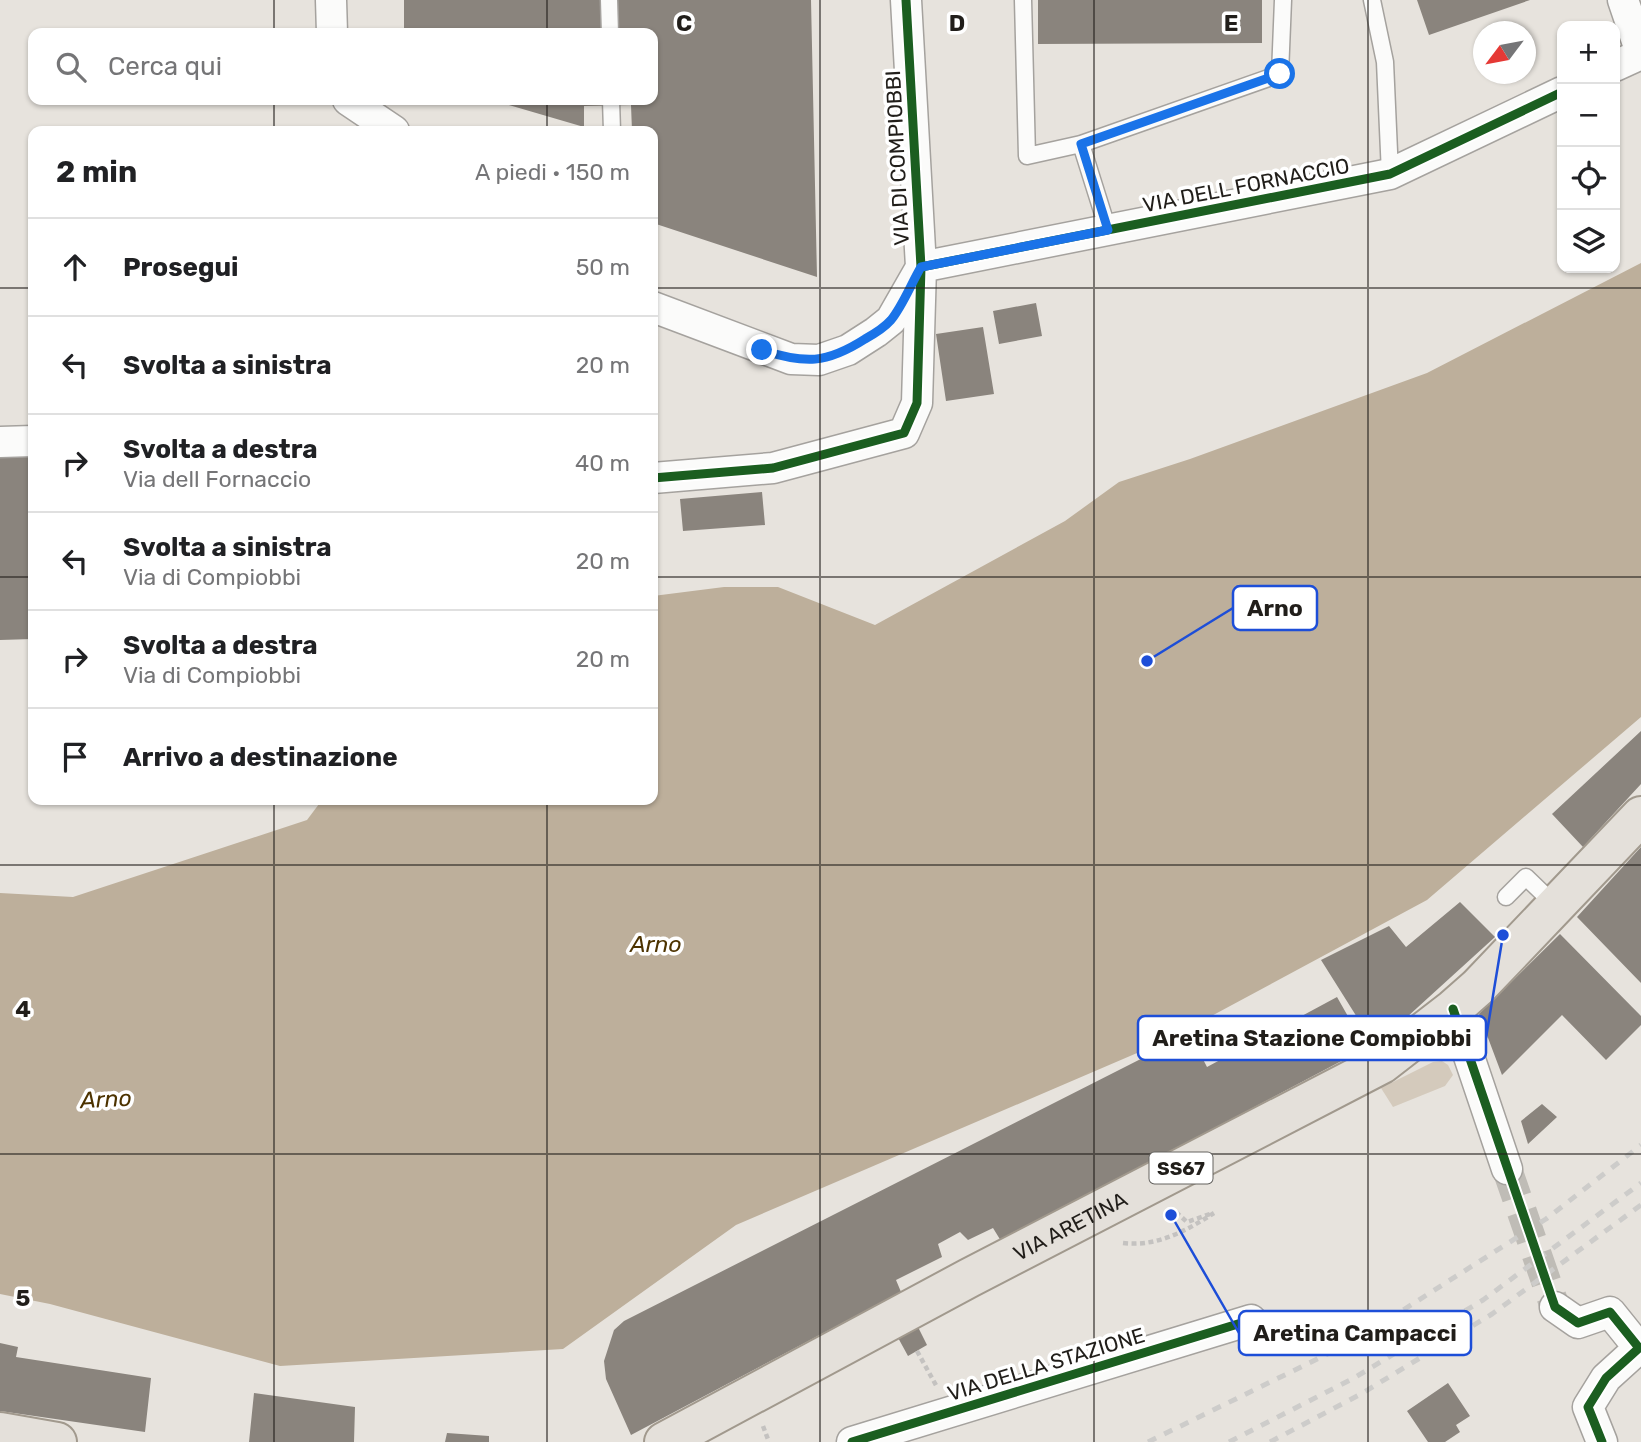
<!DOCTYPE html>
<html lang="it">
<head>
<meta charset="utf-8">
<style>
	:root { --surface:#fff; --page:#f6f6f6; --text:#202124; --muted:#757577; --line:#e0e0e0 }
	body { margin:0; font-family:Rubik,sans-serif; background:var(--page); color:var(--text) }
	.controls { position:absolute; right:21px; top:21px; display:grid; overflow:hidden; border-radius:14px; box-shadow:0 2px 5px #0004 }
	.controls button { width:63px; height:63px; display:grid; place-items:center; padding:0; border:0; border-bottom:2px solid var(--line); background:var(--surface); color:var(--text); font:35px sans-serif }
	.compass { position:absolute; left:1473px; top:21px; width:63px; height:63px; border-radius:50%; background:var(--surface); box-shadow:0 2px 5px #0004; rotate:238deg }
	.stop { position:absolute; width:21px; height:21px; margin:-16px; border:5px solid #1a73e8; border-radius:50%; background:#fff }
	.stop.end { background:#1a73e8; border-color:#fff; box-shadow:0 2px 7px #0008 }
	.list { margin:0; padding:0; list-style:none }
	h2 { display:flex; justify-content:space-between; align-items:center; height:91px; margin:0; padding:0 28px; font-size:30px }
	h2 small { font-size:23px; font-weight:400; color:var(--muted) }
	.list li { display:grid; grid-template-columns:46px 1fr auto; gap:21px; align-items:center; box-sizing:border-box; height:98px; padding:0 28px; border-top:2px solid var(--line) }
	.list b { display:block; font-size:26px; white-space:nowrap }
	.list p { margin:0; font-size:23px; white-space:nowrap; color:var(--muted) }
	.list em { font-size:23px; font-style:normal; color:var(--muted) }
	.icon { flex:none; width:38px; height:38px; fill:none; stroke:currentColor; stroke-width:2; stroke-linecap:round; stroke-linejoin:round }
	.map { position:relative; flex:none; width:1641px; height:1442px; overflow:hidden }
	.search { position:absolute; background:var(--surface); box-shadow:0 2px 5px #0004; left:28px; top:28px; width:630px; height:77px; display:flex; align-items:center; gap:18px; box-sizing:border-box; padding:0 24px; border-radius:14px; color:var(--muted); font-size:26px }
	.panel { position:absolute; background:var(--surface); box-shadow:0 2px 5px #0004; left:28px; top:126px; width:630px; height:679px; border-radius:14px }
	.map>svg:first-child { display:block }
	.green { fill:#d4cabc }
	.water { fill:#bdaf9b }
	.building { fill:#8a847d }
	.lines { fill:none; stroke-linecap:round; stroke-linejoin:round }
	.street-tunnel { stroke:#bfbcb6; stroke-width:30; stroke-dasharray:30 15; stroke-linecap:butt }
	.lane-casing { stroke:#a5a29e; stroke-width:19 }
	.street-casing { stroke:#a5a29e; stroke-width:33 }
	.primary-casing { stroke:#a1998d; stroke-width:42 }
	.path { stroke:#c4c2c0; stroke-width:4.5; stroke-dasharray:5 3.5; stroke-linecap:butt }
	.lane { stroke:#fbfbfa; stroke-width:16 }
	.street { stroke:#fbfbfa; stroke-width:30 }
	.primary { stroke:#e4e0da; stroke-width:38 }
	.rail { stroke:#cdccca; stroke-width:5; stroke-dasharray:9 9; stroke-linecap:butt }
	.cycleway-casing { stroke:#fff; stroke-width:13 }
	.cycleway { stroke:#1b5e20; stroke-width:9 }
	.route { stroke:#1a73e8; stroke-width:9 }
	.grid { fill:none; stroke:#211e1a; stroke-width:2; stroke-opacity:0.55 }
	.labels { text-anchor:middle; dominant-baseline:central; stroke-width:7; stroke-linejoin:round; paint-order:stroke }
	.shield { fill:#fff; stroke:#64625f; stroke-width:2 }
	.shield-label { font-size:19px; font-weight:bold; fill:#211e1a }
	.street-label { font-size:21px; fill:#211e1a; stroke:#fff }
	.water-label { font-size:23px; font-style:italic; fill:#4d3300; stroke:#fff }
	.grid-label { font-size:23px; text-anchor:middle; font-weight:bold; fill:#211e1a; stroke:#fff; stroke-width:7; stroke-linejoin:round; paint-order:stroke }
	.leader { fill:none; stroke:#1d4ed8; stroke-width:2.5 }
	.callout-dot { fill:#1d4ed8; stroke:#fff; stroke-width:2.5 }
	.callout { fill:#fff; stroke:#1d4ed8; stroke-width:2.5 }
	.callout-label { font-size:23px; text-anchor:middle; font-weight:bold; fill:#211e1a }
</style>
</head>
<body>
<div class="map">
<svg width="1641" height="1442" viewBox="0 0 1641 1442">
	<rect width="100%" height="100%" fill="#e7e3dd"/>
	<path class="green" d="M 1442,1061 L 1448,1065 L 1453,1075 L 1445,1086 L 1393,1107 L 1381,1088 L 1433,1062 Z"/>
	<path class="water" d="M 1641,263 L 1641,717 L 1427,900 L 1165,1041 L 736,1225 L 563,1349 L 280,1366 L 50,1304 L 0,1294 L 0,893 L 73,897 L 307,820 L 322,800 L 653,800 L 653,596 L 724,587 L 778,587 L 875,625 L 1065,521 L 1119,482 L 1190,459 L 1427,373 Z"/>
	<path class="building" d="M 404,0 L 811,0 L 817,277 L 653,223 L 653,131 L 632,131 L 631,105 L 584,106 L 584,127 L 492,100 L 653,100 L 653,33 L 404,33 Z
		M 1038,0 L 1262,0 L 1262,43 L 1038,44 Z
		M 1417,0 L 1530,0 L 1429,35 Z
		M 1036,303 L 1042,336 L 999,344 L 993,311 Z
		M 983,327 L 994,394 L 946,401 L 936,334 Z
		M 33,451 L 33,639 L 0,640 L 0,452 Z
		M 762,492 L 765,525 L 683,531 L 680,499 Z
		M 1641,731 L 1641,784 L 1583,847 L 1552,814 Z
		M 1641,847 L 1641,983 L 1577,917 Z
		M 1460,902 L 1495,937 L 1395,1028 L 1372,1041 L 1321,960 L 1389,926 L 1406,947 Z
		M 1560,934 L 1641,1016 L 1641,1025 L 1606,1060 L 1562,1015 L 1502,1075 L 1479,1014 Z
		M 1337,997 L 1366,1048 L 1001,1241 L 993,1228 L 968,1240 L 960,1232 L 938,1244 L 942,1257 L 896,1280 L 901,1292 L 631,1435 L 606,1379 L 604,1361 L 614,1330 L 624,1321 L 1190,1034 L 1207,1067 Z
		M 1542,1104 L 1557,1117 L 1528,1144 L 1521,1121 Z
		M 916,1323 L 927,1345 L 908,1356 L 896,1334 Z
		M 0,1343 L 18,1347 L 16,1357 L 151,1378 L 145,1432 L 0,1411 Z
		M 1448,1383 L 1470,1416 L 1456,1425 L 1460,1432 L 1445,1442 L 1428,1442 L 1407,1411 Z
		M 254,1393 L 355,1407 L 354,1442 L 249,1442 Z
		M 447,1433 L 489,1436 L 489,1442 L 445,1442 Z"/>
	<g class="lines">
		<path class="street-tunnel" d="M 1507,1169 L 1555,1307"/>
		<g class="lane-casing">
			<path id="lane" d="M 609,0 L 610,33
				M 1023,0 L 1027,156 L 1081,144 L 1280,74 L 1283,0
				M 1372,0 L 1385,62 L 1390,174
				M 611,100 L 612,131
				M 1081,144 L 1108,230
				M 1506,897 L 1526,877 L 1555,905"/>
		</g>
		<g class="street-casing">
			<path id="street" d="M 331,0 L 332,33
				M 1623,0 L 1641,53
				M 1615,66 L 1641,54
				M 348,100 L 394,131
				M 921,267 L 1390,174 L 1562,92
				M 653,307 L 791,359 L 819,360 L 848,350 L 876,332 L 891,320 L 919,271
				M 0,442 L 33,441
				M 653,478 L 773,468 L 904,433 L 917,403 L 921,267 L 906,0
				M 1453,1009 L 1507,1169
				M 1555,1307 L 1578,1323 L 1610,1312 L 1639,1348 L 1606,1378 L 1588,1407 L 1602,1442
				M 852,1442 L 1251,1320"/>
		</g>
		<g class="primary-casing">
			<g id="primary">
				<path d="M 0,1432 L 57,1442"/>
				<path id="s1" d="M 664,1442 L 969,1278 L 1382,1064 L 1453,1009 L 1478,987 L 1641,816"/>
			</g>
		</g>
		<path class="path" d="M 1176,1212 L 1187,1222 L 1210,1214
			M 1123,1243 C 1157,1247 1186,1231 1214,1213
			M 917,1351 L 937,1387
			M 763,1426 L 769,1442"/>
		<use href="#lane" class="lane"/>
		<use href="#street" class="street"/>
		<use href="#primary" class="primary"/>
		<path class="rail" d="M 1148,1442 L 1356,1340 L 1546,1219 L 1641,1145
			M 1229,1442 L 1354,1378 L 1483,1300 L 1641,1183
			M 1270,1442 L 1361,1394 L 1492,1314 L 1641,1205"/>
		<g class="cycleway-casing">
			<path id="cycleway" d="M 921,267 L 1390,174 L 1562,92
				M 653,478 L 773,468 L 904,433 L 917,403 L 921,267 L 906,0
				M 1453,1009 L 1555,1307 L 1578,1323 L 1610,1312 L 1639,1348 L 1606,1378 L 1588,1407 L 1602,1442
				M 852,1442 L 1251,1320"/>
		</g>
		<use href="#cycleway" class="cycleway"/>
	</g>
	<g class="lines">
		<path class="route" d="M 762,350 C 805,364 826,364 865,339 C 874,334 884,328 891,320 C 903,305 911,284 921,267 L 1108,230 L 1081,144 L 1280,74"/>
	</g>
	<path class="grid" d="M 274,0 L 274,33M 547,0 L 547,33M 820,0 L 820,1442M 1094,0 L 1094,1442M 1368,0 L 1368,1442M 274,100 L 274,131M 547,100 L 547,131M 0,288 L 33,288M 653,288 L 1641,288M 0,577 L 33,577M 653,577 L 1641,577M 274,800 L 274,1442M 547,800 L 547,1442M 0,865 L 1641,865M 0,1154 L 1641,1154"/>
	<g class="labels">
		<rect class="shield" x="1149.5" y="1152.5" width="63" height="31" rx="5"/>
		<g class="shield-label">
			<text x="1181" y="1168">SS67</text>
		</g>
		<g class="street-label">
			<text transform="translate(897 158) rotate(-93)">VIA DI COMPIOBBI</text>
			<text transform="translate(1246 185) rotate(-11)">VIA DELL FORNACCIO</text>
			<text stroke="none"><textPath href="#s1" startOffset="460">VIA ARETINA</textPath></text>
			<text transform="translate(1046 1364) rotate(-17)">VIA DELLA STAZIONE</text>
		</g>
		<g class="water-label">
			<text x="656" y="944">Arno</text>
			<text transform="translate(106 1099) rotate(-3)">Arno</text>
		</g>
	</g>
	<g class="grid-label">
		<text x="684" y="31">C</text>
		<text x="957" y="31">D</text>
		<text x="1231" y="31">E</text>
		<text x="23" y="1017">4</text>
		<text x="23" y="1306">5</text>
	</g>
	<path class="leader" d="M1147 661L1233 608M1503 935L1486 1038M1171 1215L1239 1333"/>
	<g class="callout-dot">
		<circle cx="1147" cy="661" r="7"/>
		<circle cx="1503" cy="935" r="7"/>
		<circle cx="1171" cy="1215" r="7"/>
	</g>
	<g class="callout">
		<rect x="1233" y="586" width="84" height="44" rx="7"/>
		<rect x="1138" y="1016" width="348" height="44" rx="7"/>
		<rect x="1239" y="1311" width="232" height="44" rx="7"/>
	</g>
	<g class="callout-label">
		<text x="1275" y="616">Arno</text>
		<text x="1312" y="1046">Aretina Stazione Compiobbi</text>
		<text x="1355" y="1341">Aretina Campacci</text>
	</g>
</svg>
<div class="controls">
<button>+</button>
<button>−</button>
<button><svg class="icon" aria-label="locate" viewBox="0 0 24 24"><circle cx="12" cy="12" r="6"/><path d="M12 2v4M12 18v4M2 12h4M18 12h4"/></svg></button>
<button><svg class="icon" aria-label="layers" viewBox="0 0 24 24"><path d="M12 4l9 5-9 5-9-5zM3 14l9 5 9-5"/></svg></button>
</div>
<svg class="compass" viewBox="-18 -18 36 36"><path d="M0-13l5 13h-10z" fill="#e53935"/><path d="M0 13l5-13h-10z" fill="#757577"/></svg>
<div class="stop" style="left:1280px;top:74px"></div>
<div class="stop end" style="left:762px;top:350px"></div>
<div class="search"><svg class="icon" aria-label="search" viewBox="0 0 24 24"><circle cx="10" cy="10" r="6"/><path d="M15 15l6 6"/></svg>Cerca qui</div>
<section class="panel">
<h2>2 min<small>A piedi · 150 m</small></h2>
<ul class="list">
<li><svg class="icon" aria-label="ahead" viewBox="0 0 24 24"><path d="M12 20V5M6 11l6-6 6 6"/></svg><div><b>Prosegui</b></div><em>50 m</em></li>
<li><svg class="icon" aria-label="left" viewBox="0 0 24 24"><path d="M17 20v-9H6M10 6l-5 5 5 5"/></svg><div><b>Svolta a sinistra</b></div><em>20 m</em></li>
<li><svg class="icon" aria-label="right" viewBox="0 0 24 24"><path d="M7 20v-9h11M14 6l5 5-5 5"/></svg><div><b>Svolta a destra</b><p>Via dell Fornaccio</p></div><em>40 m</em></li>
<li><svg class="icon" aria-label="left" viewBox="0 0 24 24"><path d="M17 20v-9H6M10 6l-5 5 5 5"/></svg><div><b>Svolta a sinistra</b><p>Via di Compiobbi</p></div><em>20 m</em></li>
<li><svg class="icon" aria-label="right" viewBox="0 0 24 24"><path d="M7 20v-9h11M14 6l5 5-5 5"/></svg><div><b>Svolta a destra</b><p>Via di Compiobbi</p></div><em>20 m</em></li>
<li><svg class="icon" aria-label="arrive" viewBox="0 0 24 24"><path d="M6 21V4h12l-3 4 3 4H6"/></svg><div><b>Arrivo a destinazione</b></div></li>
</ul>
</section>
</div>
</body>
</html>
